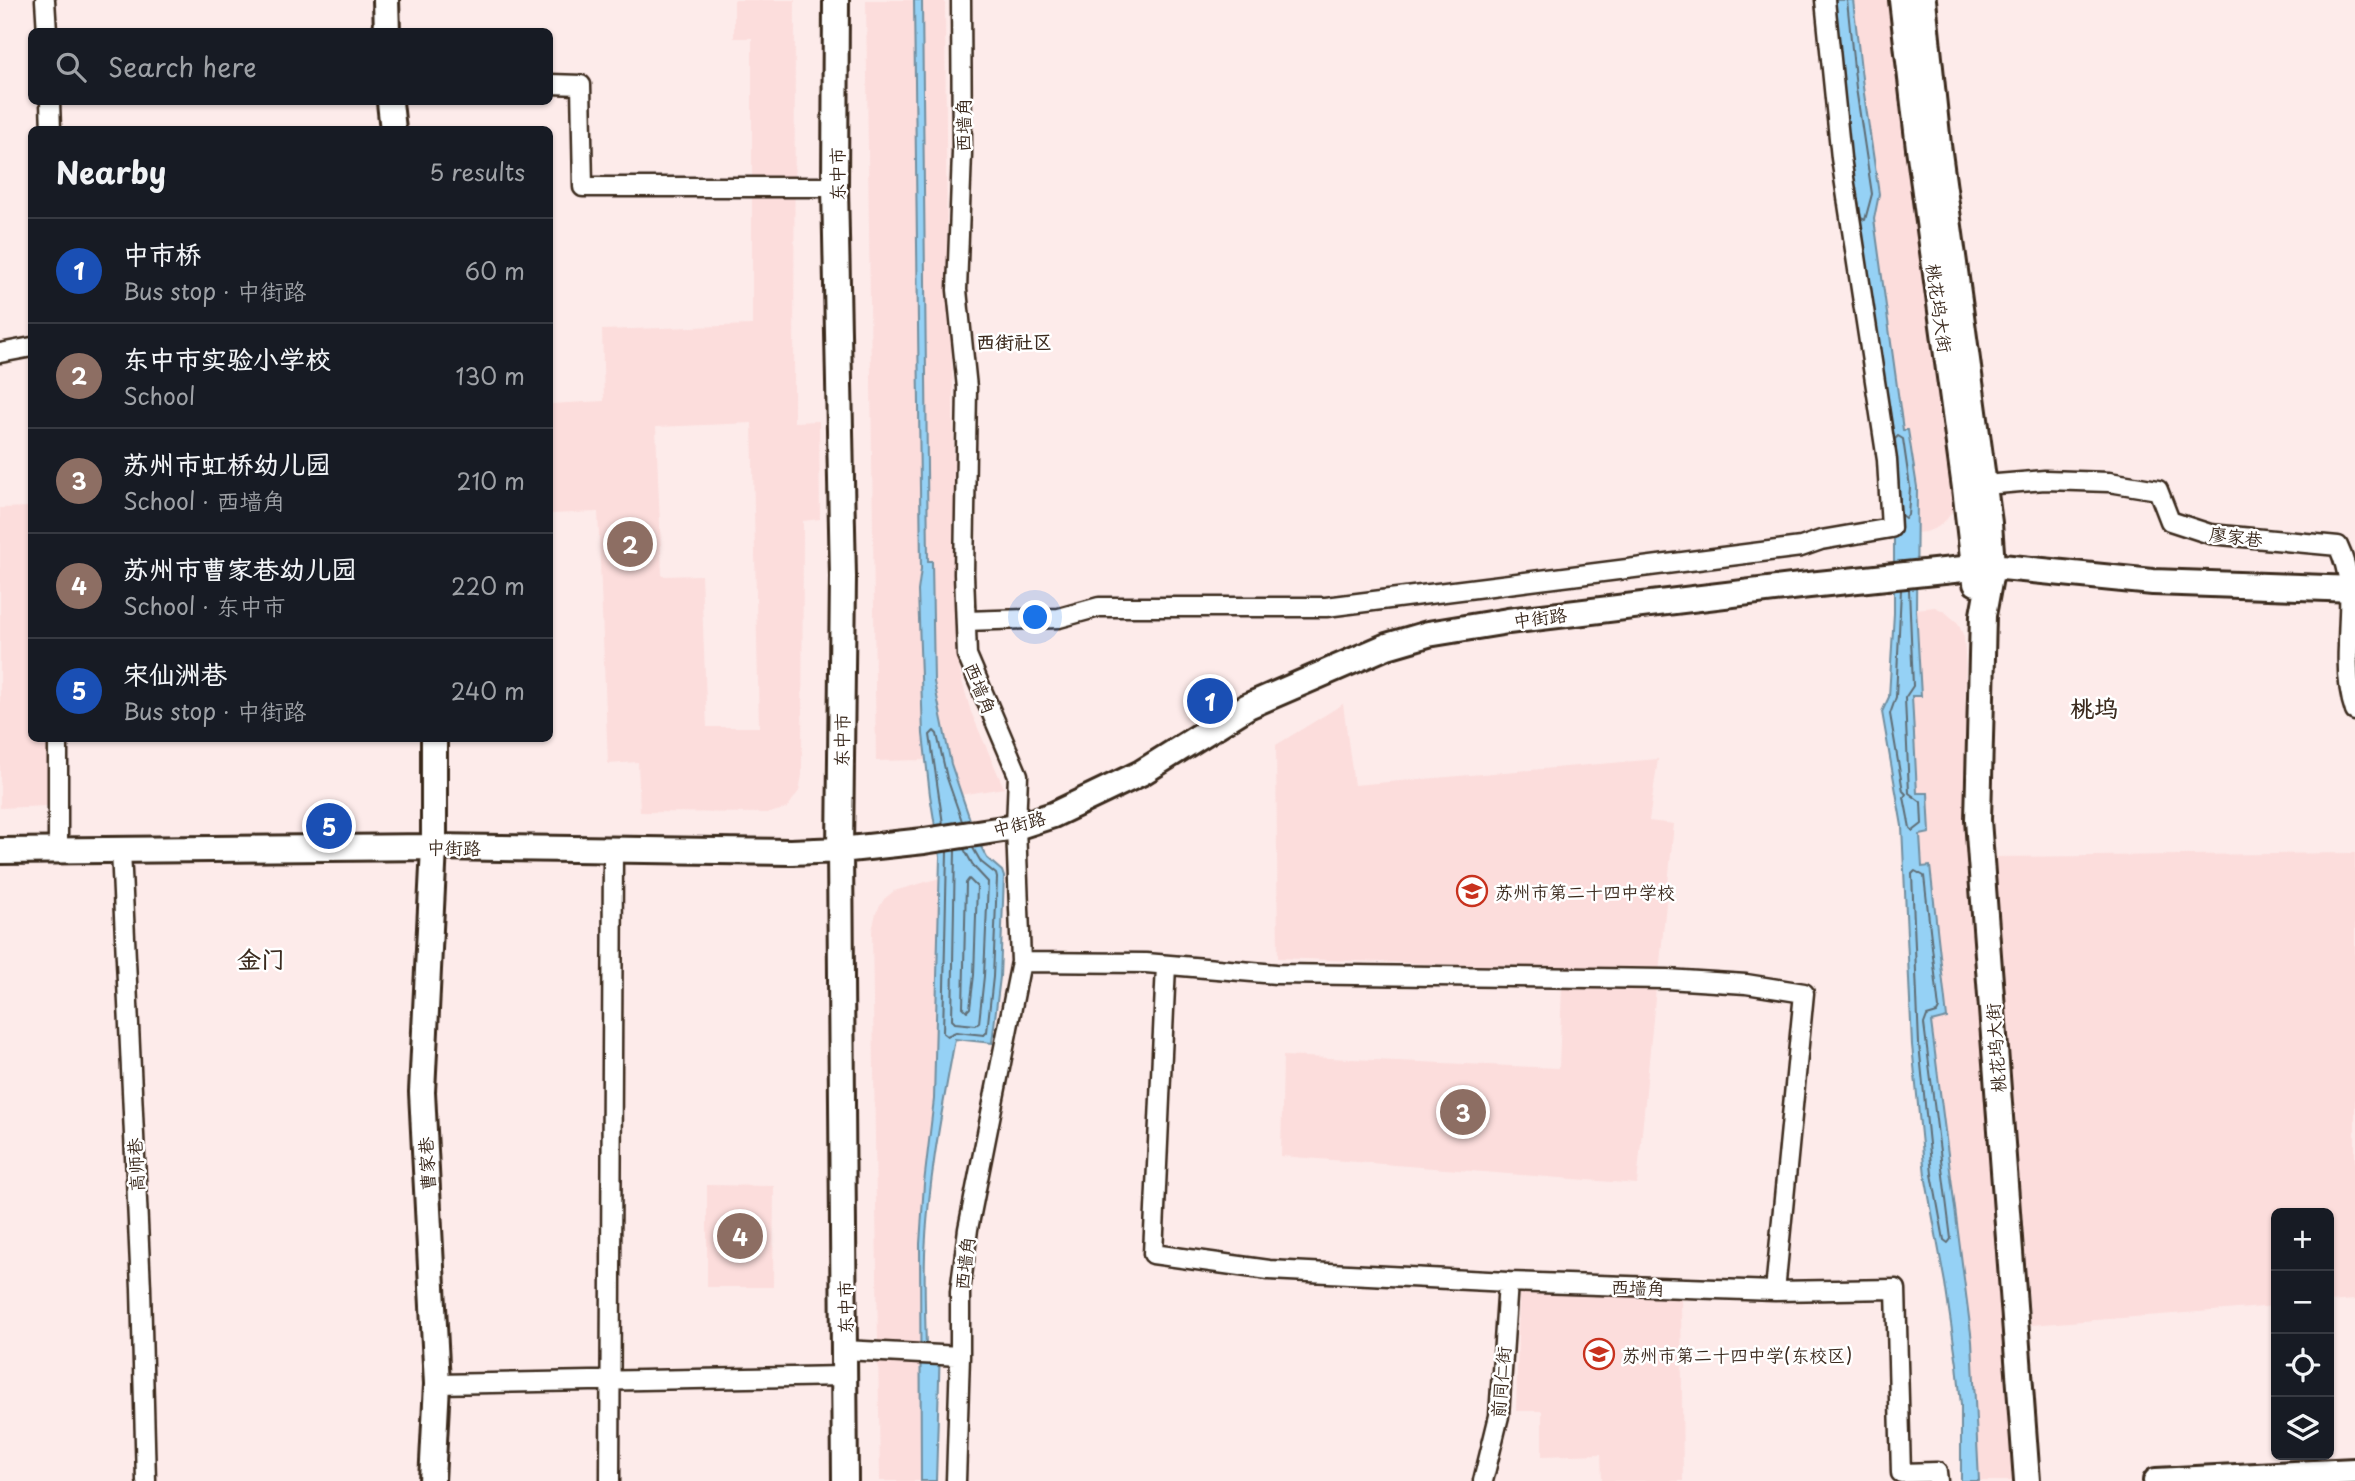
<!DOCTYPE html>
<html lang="en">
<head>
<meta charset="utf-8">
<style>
	:root { --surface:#171b24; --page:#20242c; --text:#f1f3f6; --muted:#9ea1a6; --line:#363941; --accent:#c8321e }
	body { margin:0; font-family:"Playpen Sans","LXGW WenKai TC",sans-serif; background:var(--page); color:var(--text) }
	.controls { position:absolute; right:21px; bottom:21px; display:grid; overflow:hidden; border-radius:10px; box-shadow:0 2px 5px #0004 }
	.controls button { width:63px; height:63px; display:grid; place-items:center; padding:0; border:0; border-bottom:2px solid var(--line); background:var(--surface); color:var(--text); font:35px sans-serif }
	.you { position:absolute; left:1036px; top:618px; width:24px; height:24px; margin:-18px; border:5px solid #fff; border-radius:50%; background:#1a73e8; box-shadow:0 0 0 10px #1a73e833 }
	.badge { display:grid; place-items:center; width:46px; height:46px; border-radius:50%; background:var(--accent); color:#fff; font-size:23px; font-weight:700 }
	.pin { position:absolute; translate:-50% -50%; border:4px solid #fff; box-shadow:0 2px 7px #0006 }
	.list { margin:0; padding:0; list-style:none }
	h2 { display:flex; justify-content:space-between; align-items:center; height:91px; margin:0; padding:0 28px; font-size:30px }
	h2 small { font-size:23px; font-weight:400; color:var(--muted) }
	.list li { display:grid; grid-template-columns:46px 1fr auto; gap:21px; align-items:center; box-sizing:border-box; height:105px; padding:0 28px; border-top:2px solid var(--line) }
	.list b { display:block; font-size:26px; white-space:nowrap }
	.list p { margin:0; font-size:23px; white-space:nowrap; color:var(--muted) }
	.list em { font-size:23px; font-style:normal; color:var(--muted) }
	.icon { flex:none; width:38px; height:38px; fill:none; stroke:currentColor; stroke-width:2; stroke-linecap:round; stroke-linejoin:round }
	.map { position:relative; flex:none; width:2355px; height:1481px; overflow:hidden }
	.search { position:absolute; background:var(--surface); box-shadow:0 2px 5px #0004; left:28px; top:28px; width:525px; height:77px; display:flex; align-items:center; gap:18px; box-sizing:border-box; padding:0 24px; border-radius:10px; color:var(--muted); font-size:26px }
	.panel { position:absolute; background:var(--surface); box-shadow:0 2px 5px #0004; left:28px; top:126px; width:525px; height:616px; border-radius:10px }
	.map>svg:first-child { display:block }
	.built { fill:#fcdddc; fill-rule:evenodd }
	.water { fill:#95d1f5; stroke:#718e9f; stroke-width:2 }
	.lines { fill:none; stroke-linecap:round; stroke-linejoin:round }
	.shore { stroke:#5f6d74; stroke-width:2 }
	.street-casing { stroke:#3b2a1e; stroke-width:23 }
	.secondary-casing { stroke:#3b2a1e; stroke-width:30 }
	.street { stroke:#fff; stroke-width:18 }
	.secondary { stroke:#fff; stroke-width:24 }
	.labels { text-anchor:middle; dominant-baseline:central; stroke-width:5; stroke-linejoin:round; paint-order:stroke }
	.street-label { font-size:18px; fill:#3b2a1e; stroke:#fff }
	.poi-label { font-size:18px; fill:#3b2a1e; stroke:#fff; text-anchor:start }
	.neighbourhood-label { font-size:19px; font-weight:bold; fill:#3b2a1e; stroke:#fff }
	.district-label { font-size:24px; font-weight:bold; fill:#3b2a1e; stroke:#fff }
</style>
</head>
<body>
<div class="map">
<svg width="2355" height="1481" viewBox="0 0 2355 1481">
	<rect width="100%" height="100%" fill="#fdebea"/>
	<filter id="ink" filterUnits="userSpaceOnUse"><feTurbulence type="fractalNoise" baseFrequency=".0143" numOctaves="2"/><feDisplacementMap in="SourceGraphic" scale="14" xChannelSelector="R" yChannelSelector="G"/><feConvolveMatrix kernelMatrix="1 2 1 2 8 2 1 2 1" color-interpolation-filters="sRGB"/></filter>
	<g filter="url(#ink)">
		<path class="built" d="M 734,0 L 795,0 L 794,422 L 819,421 L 820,519 L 803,521 L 802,775 L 799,791 L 787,808 L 770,813 L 640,812 L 638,762 L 608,764 L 598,512 L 550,514 L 550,404 L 604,401 L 602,330 L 752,325 L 752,38 L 734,38 ZM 752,423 L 759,727 L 707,727 L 701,575 L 662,576 L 656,427 Z
			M 866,0 L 945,0 L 947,262 L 953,386 L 956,649 L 962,681 L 971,712 L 1004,788 L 960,795 L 930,795 L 926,760 L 876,761 Z
			M 1853,0 L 1895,0 L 1955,499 L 1953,510 L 1947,519 L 1938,527 L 1926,532 L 1915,533 L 1917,487 L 1909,430 L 1903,430 L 1874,219 L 1879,194 L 1863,87 Z
			M 31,507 L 32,738 L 47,739 L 47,806 L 0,808 L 0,508 Z
			M 1935,607 L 1945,612 L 1958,623 L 1964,637 L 1965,655 L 1969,874 L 1993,1155 L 2015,1481 L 1979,1481 L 1972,1341 L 1931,1021 L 1947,1018 L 1930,866 L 1922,867 L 1920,834 L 1930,833 L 1927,793 L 1917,794 L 1912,696 L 1921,695 L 1916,609 Z
			M 1343,704 L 1354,785 L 1658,759 L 1649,821 L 1674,824 L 1659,973 L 1278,958 L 1276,745 Z
			M 2355,853 L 2355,1300 L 2329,1302 L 2329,1213 L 2276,1213 L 2276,1306 L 2031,1325 L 1993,857 Z
			M 940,878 L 934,1099 L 924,1183 L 920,1244 L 921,1481 L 880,1481 L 872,931 L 876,913 L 884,899 L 894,891 Z
			M 1562,986 L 1656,988 L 1637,1184 L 1281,1156 L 1283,1056 L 1559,1068 Z
			M 707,1185 L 774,1186 L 773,1287 L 707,1287 Z
			M 1519,1293 L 1681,1298 L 1683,1481 L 1602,1481 L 1601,1454 L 1542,1456 L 1542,1411 L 1516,1411 Z"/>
		<path class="water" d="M 914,0 L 922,0 L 928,561 L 932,561 L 934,682 L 951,764 L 976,837 L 987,858 L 1002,871 L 1004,877 L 1000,977 L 992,1043 L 955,1039 C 942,1110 928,1181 925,1254 C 924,1284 925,1315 926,1346 L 940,1346 L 936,1481 L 921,1481 L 920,1244 L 924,1183 L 934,1099 L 940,857 L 930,795 L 923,734 L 918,591 L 921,569 Z
			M 1828,0 L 1853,0 L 1863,87 L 1879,194 L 1874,219 L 1903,430 L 1908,430 L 1917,487 L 1916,609 L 1921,696 L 1912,696 L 1917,793 L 1928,793 L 1930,833 L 1920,835 L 1922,867 L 1930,866 L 1947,1018 L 1931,1022 L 1972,1341 L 1979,1481 L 1961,1481 L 1961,1405 L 1957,1364 L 1945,1283 L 1925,1175 L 1912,1045 L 1902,826 L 1882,712 L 1889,697 L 1894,613 L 1894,517 L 1845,160 Z"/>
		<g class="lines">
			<path class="shore" d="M 1847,0 L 1856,88 L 1872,194 L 1865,220 L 1861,218 L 1858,200
				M 1898,436 L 1903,439 L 1910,487 L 1908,515 L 1905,518 L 1901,515 L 1895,439 Z
				M 1901,590 L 1896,697 L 1890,714 L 1903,791 L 1906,794 L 1904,797 L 1910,828 L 1913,831 L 1922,824 L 1921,802 L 1909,793 L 1905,698 L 1913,686 L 1909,589
				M 943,824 L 930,735 L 934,731 L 937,734 L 947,778 L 962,821
				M 955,850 L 952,1020 L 955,1023 L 976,1025 L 979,1023 L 984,976 L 988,882 L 974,867 L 964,849
				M 947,852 L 943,1033 L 947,1036 L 956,1032 L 984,1035 L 987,1032 L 993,977 L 997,878 L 996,874 L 981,862 L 973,848
				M 1915,871 L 1924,876 L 1939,1009 L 1937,1013 L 1927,1016 L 1924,1024 L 1951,1239 L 1948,1243 L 1944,1240 L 1932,1174 L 1919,1044 L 1912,874 Z
				M 969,879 L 977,887 L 974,975 L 970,1008 L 967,1011 L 963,1007 L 966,883 Z"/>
			<g class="street-casing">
				<path id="street" d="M 45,0 L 47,32
					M 550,84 L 581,85 L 583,187 L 835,187
					M 50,102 L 51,130
					M 0,353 L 32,347
					M 1985,485 L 2045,480 L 2109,482 L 2158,490 L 2170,521 L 2210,534 L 2338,546 C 2355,582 2348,608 2348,646 C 2347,667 2348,691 2355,711
					M 966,621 L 1059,618 L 1099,607 L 1326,607 L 1801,547 L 1821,540 L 1891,528 L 1887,460 L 1841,158 L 1825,0
					M 58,850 L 58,738
					M 121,850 L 141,1288 L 146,1481
					M 1021,962 L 1146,963 L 1276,974 L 1667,979 L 1746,984 L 1804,993 L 1775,1291
					M 1166,965 L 1153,1254 L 1269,1270 L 1508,1282 L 1775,1291 L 1896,1289 L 1901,1473 L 1937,1472 L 1938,1481
					M 844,1350 L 960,1356 L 960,1292 L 968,1229 L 1021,962 L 1016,827 L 1018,775 L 967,655 L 964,574 L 967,388 L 957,290 L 962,153 L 961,0
					M 437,1384 L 844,1376
					M 610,1481 L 613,850
					M 956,1481 L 960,1356
					M 1483,1481 L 1499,1416 L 1508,1282"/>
			</g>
			<g class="secondary-casing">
				<path id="secondary" d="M 386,0 L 387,32
					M 836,0 L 835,187 L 843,577 L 840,850 L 845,1481
					M 1902,0 L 1919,148 L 1965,488 L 1976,583
					M 1923,0 L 1938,145 L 1989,523 L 1992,566 L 1983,615 L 1978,820 L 2027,1481
					M 390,102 L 393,130
					M 0,851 L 434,847 L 791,852 L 840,850 L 924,841 L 1016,827 L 1053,815 L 1141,773 L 1248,706 L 1387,646 L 1428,634 L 1508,621 L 1809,585 L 1992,566 L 2153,582 L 2355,589
					M 432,1481 L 437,1384 L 422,1092 L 434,847 L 434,738
					M 2156,1481 L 2355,1471"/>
			</g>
			<use href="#street" class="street"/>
			<use href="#secondary" class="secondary"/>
		</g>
	</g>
	<defs>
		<g id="school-ring" transform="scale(1.575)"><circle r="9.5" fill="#fff" stroke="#c8321e" stroke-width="1.5"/><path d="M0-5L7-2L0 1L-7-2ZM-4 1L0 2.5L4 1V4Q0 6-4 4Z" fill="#c8321e"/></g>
	</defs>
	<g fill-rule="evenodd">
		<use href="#school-ring" x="1472" y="891"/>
		<use href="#school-ring" x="1599" y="1354"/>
	</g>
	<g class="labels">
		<g class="street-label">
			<text transform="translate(962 125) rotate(-90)">西墙角</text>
			<text transform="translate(836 174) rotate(-90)">东中市</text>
			<text transform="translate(1940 308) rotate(82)">桃花坞大街</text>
			<text transform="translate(2236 536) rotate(7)">廖家巷</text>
			<text transform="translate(1540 617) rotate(-7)">中街路</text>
			<text transform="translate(981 688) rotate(68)">西墙角</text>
			<text transform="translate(841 740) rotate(-89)">东中市</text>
			<text transform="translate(1019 823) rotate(-14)">中街路</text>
			<text transform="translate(454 847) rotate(1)">中街路</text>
			<text transform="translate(1995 1048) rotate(-94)">桃花坞大街</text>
			<text transform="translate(426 1164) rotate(-93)">曹家巷</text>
			<text transform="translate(135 1165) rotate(-93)">高师巷</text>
			<text transform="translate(964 1263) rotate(-83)">西墙角</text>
			<text transform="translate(1638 1287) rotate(2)">西墙角</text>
			<text transform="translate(844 1307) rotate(-90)">东中市</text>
			<text transform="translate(1500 1382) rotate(-85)">前同仁街</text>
		</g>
		<g class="poi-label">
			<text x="1495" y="891">苏州市第二十四中学校</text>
			<text x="1622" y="1354">苏州市第二十四中学(东校区)</text>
		</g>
		<g class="neighbourhood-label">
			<text x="1014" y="341">西街社区</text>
		</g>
		<g class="district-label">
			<text x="2094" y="707">桃坞</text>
			<text x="261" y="958">金门</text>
		</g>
	</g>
</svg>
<div class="controls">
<button>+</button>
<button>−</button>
<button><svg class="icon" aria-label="locate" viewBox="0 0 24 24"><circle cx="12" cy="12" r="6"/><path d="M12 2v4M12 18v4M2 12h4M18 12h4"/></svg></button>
<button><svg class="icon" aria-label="layers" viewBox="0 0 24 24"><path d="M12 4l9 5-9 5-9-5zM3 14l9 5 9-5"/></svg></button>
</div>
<div class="you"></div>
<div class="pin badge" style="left:1210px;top:701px;background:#1a4fb4">1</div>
<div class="pin badge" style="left:630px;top:544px;background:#8d6e63">2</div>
<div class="pin badge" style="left:1463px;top:1112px;background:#8d6e63">3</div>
<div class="pin badge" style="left:740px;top:1236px;background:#8d6e63">4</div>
<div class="pin badge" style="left:329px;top:826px;background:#1a4fb4">5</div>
<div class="search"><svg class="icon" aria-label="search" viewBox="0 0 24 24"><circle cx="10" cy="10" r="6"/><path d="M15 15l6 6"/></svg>Search here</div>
<section class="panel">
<h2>Nearby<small>5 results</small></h2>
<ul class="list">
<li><span class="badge" style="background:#1a4fb4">1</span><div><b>中市桥</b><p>Bus stop · 中街路</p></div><em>60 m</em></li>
<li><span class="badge" style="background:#8d6e63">2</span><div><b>东中市实验小学校</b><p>School</p></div><em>130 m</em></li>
<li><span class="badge" style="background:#8d6e63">3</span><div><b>苏州市虹桥幼儿园</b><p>School · 西墙角</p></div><em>210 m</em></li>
<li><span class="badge" style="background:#8d6e63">4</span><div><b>苏州市曹家巷幼儿园</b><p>School · 东中市</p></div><em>220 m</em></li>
<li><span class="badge" style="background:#1a4fb4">5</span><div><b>宋仙洲巷</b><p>Bus stop · 中街路</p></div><em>240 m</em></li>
</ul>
</section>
</div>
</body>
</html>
